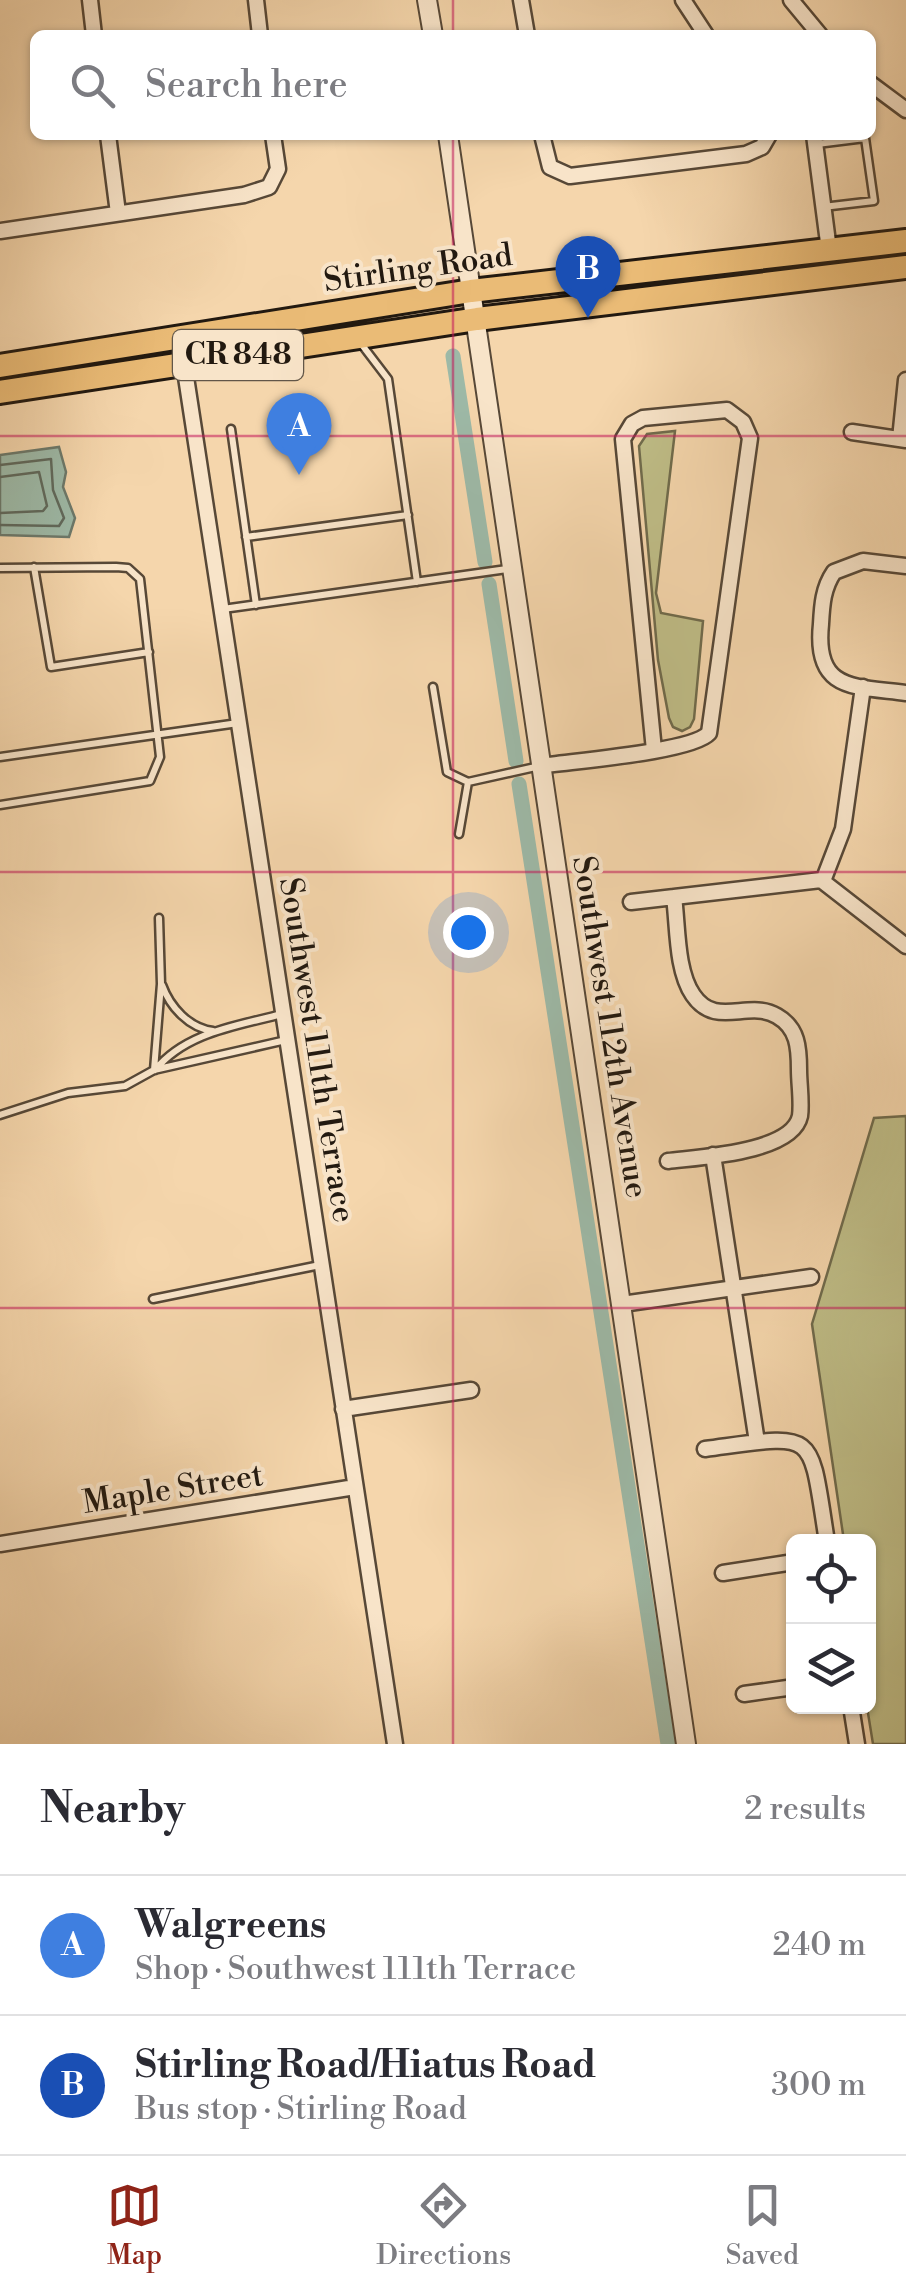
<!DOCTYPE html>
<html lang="en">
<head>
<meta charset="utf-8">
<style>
	:root { --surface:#fff; --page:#f2f2f3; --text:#2b2b33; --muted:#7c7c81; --line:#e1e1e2; --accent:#8f2418 }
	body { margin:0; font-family:"Libre Bodoni",serif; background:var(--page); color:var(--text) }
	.controls { position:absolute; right:30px; bottom:30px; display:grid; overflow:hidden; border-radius:15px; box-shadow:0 2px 8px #0004 }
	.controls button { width:90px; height:90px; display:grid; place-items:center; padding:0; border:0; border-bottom:2px solid var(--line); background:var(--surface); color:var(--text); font:50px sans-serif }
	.you { position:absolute; left:468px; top:932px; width:35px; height:35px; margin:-25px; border:8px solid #fff; border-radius:50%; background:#1a73e8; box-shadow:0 0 0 15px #1a73e833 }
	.badge { display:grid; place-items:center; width:65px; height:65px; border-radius:50%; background:var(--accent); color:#fff; font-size:32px; font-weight:700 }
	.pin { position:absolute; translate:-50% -82px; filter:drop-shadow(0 2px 5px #0008) }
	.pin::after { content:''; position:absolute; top:52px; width:35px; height:30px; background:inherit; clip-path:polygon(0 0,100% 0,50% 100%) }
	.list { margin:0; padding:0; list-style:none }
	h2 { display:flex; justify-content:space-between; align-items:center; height:130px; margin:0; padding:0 40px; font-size:42px }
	h2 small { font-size:32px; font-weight:400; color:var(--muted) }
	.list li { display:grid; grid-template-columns:65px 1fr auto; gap:30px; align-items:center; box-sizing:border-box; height:140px; padding:0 40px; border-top:2px solid var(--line) }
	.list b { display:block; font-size:38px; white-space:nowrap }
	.list p { margin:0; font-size:32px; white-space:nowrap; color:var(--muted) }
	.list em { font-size:32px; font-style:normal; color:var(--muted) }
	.icon { flex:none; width:55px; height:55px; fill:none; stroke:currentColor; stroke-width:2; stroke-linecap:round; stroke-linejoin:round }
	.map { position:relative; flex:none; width:906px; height:1744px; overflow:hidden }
	.search { position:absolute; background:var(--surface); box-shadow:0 2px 8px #0004; left:30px; right:30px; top:30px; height:110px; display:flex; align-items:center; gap:25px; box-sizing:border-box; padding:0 35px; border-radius:15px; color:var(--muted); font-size:38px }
	.sheet { height:410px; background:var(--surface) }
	nav { display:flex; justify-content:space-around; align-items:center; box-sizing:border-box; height:140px; border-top:2px solid var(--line); background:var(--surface); font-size:28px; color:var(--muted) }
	nav a { display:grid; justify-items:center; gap:5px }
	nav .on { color:var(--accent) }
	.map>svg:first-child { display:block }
	.green { fill:#bfbd87; stroke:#706b4c; stroke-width:2.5 }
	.water { fill:#9db9a7; stroke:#6c796b; stroke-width:2.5 }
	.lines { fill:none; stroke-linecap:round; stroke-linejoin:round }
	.shore { stroke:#60695c; stroke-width:2.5 }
	.canal { stroke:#9db9a7; stroke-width:15 }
	.service-casing { stroke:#574837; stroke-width:11 }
	.minor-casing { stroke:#574837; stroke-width:19 }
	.tertiary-casing { stroke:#574837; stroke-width:22 }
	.primary-casing { stroke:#221910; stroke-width:28 }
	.service { stroke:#f8e4c9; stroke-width:6 }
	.minor { stroke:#f8e4c9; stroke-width:14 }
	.tertiary { stroke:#f8e4c9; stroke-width:18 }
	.primary { stroke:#eabb76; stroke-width:22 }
	.grid { fill:none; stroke:#c2185b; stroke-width:2.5; stroke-opacity:0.55 }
	.labels { text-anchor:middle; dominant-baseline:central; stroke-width:8; stroke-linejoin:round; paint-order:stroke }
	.shield { fill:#f8e4c9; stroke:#625648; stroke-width:2.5 }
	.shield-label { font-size:30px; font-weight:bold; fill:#221910 }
	.street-label { font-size:32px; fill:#221910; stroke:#f8e4c9 }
</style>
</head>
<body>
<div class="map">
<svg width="906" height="1744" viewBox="0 0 906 1744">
	<rect width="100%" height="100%" fill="#f5d6ac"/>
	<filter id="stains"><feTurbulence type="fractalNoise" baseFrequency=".002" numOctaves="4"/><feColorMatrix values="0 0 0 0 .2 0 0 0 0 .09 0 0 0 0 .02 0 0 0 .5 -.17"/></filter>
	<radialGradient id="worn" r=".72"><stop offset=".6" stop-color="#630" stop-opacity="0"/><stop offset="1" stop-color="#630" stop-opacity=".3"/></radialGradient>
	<path class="green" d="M 675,431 L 656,593 L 661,613 L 703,621 L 694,719 L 690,727 L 682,731 L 673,727 L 669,718 L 658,660 L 639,446 L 647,434 Z
		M 906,1116 L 906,1744 L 873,1744 L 867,1707 L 868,1542 L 844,1541 L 812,1324 L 874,1118 Z"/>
	<path class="water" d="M 59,447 L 66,472 L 63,487 L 75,518 L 69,537 L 0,535 L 0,455 Z"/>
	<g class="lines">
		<path class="shore" d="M 0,465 L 51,459 L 53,490 L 64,518 L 59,526 L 0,525
			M 0,477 L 39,472 L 47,506 L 43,511 L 0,513"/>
		<path class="canal" d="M 453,356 L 485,562
			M 489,584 L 516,761
			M 519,784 L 668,1744"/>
		<g class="service-casing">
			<path id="service" d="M 817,144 L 865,138 L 874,201 L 823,207
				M 359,341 L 388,379 L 417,582
				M 231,429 L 256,605
				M 246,537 L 408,515
				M 34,567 L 51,667 L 149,652
				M 0,568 L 116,567 L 128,568 L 140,579 L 160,757 L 150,781 L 0,805
				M 223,609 L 507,569
				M 433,687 L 447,772 L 468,782 L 540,766
				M 0,757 L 238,723
				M 459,834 L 468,782
				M 162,985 C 170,1007 189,1028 213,1031
				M 154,1070 L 161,984 L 159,918
				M 155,1070 C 186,1032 237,1026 282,1014
				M 0,1115 L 68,1093 L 125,1086 L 154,1070 L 286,1040
				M 153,1299 L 320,1265"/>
		</g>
		<g class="minor-casing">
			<path id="minor" d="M 90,0 L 94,35
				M 256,0 L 260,35
				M 521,0 L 527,35
				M 683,0 L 706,35
				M 791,0 L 820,35
				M 871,84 L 906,110
				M 108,135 L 118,213
				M 542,135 L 550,167 L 570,176 L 746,154 L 762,147 L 769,135
				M 814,135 L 829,250
				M 0,231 L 244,195 L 269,187 L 278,169 L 273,135
				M 184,364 L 395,1744
				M 852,432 L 906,440
				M 900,439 L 906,380
				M 906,566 L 863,561 L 834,572 C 823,588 822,605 821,624 C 814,691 853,686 906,693
				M 540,766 C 572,761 692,752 709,733 L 750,438 L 743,422 L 727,410 L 643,418 L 632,424 L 623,439 L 654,750
				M 823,881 L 843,829 L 863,687
				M 631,902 L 821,880 L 906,946
				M 713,1155 L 757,1442
				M 668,1161 C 699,1157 792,1153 800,1116 C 802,1102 799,1084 799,1070 C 799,1048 798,1028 777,1016 C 748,999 716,1029 693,995 C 676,970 678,927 674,897
				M 622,1304 L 811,1277
				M 343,1409 L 471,1390
				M 705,1449 C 819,1434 809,1427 827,1542
				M 0,1544 L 355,1487
				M 723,1573 L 794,1562
				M 744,1694 L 794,1687
				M 851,1706 L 857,1744"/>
		</g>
		<g class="tertiary-casing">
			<path id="tertiary" d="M 427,0 L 433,35
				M 448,135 L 686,1744"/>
		</g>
		<g class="primary-casing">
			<path id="primary" d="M 0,366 L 471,291 L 906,241
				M 0,392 L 477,319 L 906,267"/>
		</g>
		<use href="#service" class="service"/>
		<use href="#minor" class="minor"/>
		<use href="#tertiary" class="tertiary"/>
		<use href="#primary" class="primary"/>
	</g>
	<path class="grid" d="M 453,0 L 453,35M 453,135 L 453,1744M 0,436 L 906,436M 0,872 L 906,872M 0,1308 L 906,1308"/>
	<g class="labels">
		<rect class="shield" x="173" y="330" width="130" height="50" rx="8"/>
		<g class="shield-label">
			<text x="238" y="355">CR 848</text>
		</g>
		<g class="street-label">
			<text transform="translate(418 268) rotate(-8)">Stirling Road</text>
			<text transform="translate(610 1027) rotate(81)">Southwest 112th Avenue</text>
			<text transform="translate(317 1050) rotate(81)">Southwest 111th Terrace</text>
			<text transform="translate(173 1489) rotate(-9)">Maple Street</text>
		</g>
	</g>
	<rect width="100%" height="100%" filter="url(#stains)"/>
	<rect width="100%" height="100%" fill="url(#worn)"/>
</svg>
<div class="controls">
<button><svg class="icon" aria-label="locate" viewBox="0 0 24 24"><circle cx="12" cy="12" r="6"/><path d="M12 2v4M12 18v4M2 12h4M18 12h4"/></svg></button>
<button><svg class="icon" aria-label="layers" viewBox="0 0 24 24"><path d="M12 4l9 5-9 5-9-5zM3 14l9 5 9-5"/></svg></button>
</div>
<div class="you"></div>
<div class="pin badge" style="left:299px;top:475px;background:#3f7fe0">A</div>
<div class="pin badge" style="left:588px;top:318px;background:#1a4fb4">B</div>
<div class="search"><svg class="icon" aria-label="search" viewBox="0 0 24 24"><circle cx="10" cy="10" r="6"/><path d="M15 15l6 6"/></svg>Search here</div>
</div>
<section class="sheet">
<h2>Nearby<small>2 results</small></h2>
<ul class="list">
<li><span class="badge" style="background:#3f7fe0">A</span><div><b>Walgreens</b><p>Shop · Southwest 111th Terrace</p></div><em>240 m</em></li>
<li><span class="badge" style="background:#1a4fb4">B</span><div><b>Stirling Road/Hiatus Road</b><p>Bus stop · Stirling Road</p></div><em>300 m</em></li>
</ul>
</section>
<nav>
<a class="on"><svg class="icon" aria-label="map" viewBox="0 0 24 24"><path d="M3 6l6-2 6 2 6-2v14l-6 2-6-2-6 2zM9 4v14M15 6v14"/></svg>Map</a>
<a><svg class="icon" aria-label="directions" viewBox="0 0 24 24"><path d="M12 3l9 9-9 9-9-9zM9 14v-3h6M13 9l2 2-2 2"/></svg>Directions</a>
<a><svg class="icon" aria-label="saved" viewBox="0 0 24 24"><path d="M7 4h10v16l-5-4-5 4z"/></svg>Saved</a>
</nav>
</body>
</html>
